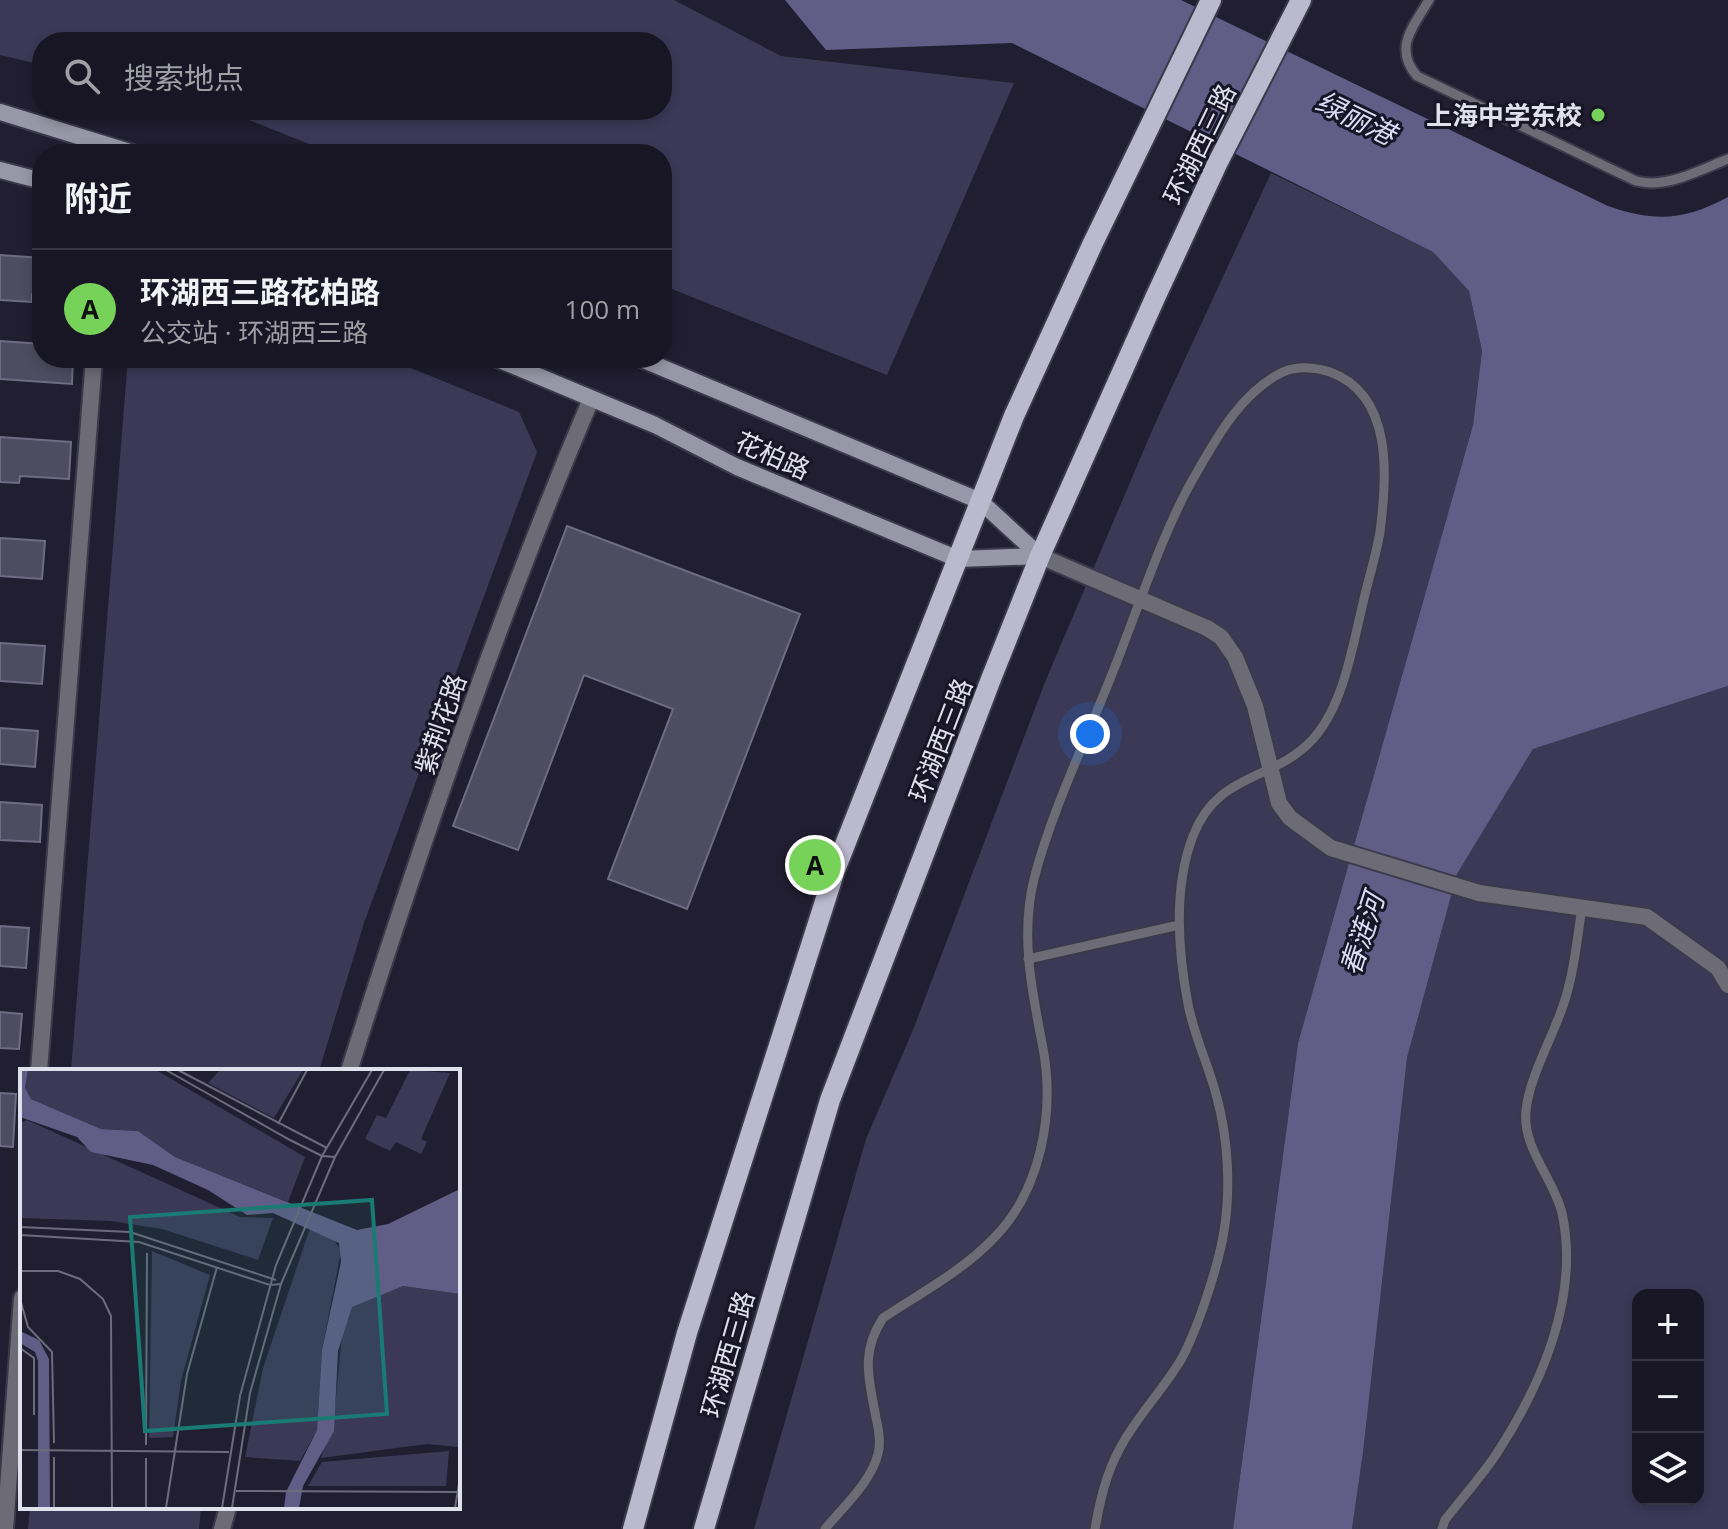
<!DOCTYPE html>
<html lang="zh">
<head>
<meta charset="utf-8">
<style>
	:root { --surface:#181624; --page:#252331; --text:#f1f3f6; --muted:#9f9fa6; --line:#363541; --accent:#77d259 }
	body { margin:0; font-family:"Open Sans","Noto Sans SC",sans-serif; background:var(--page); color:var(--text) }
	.controls { position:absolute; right:24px; bottom:24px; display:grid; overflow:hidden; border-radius:16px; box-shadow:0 4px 12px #0003 }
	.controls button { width:72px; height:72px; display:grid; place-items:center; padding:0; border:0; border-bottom:2px solid var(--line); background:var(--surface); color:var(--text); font:40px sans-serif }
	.you { position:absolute; left:1090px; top:734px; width:28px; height:28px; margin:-20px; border:6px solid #fff; border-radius:50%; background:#1a73e8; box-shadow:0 0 0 12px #1a73e833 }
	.badge { display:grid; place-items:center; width:52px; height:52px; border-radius:50%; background:var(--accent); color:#111; font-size:26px; font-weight:700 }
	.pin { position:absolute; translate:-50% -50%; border:4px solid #fff; box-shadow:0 2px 8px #0006 }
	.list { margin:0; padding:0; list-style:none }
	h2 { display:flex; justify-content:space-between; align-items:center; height:104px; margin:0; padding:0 32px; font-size:34px }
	h2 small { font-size:26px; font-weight:400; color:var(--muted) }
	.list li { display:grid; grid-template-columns:52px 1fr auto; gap:24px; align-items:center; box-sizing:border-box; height:120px; padding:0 32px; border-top:2px solid var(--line) }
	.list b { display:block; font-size:30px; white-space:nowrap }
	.list p { margin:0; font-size:26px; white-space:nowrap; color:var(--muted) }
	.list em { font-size:26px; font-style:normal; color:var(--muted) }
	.icon { flex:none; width:44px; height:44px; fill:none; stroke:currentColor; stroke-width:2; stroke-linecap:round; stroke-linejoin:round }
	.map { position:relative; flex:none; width:1728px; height:1529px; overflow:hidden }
	.search { position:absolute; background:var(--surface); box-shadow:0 4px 12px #0003; left:32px; top:32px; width:640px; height:88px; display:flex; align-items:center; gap:20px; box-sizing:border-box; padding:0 28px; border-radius:32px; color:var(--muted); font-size:30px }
	.panel { position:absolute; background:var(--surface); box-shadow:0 4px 12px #0003; left:32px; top:144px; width:640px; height:224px; border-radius:32px }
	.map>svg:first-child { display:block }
	.green { fill:#3c3957; fill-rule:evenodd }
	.water { fill:#615d86 }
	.building { fill:#4e4c61; stroke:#6e6c82; stroke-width:2 }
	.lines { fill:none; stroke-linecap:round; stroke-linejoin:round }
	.lane-casing { stroke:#3b394a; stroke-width:13 }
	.street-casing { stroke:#3b394a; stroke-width:20 }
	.secondary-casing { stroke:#3b394a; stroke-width:20 }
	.primary-casing { stroke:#3b394a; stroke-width:24 }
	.lane { stroke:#6d6c76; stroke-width:9 }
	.street { stroke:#6d6c76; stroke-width:16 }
	.secondary { stroke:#9897a7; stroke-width:16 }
	.primary { stroke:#bab9ce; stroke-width:20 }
	.poi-dot { fill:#77d259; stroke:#171526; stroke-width:3 }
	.labels { text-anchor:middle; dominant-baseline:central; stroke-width:6; stroke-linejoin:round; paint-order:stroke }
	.poi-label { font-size:26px; font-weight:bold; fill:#e1e0ed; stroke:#171526; text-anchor:end }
	.street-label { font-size:26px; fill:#e1e0ed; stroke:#171526 }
	.water-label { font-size:28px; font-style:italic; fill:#dcdbf6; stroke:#171526 }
	.inset-road { fill:none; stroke:#6d6c7c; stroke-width:2 }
	.view { fill:#1a7b74; fill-opacity:0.15; stroke:#1a7b74; stroke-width:4 }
	.inset-edge { fill:none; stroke:#e1e0ed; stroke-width:4 }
</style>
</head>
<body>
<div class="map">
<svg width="1728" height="1529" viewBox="0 0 1728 1529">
	<rect width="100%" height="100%" fill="#201e30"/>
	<path class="green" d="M 0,0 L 674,0 L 781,56 L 1014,83 L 887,375 L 662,285 L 662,154 L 334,154 L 224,110 L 662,110 L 662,42 L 42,42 L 42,65 L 0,55 Z
		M 1271,173 L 1433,252 L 1469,291 L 1482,351 L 1473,425 L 1298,1043 L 1233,1529 L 754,1529 L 866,1139 L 913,1030 L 1045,682 L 1154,426 Z
		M 128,358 L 386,358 L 519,412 L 537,452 L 364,923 L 319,1071 L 71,1071 Z
		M 1728,686 L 1728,1529 L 1352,1529 L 1363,1453 L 1407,1058 L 1457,874 L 1533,749 ZM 1638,1295 L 1698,1295 L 1698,1499 L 1638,1499 Z
		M 30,1507 L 201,1507 L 199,1529 L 28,1529 Z"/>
	<path class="water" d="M 785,0 L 1181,0 L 1608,206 C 1655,222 1683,221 1728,197 L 1728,686 L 1533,749 L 1457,874 L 1407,1058 L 1363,1453 L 1352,1529 L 1233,1529 L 1298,1043 L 1473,425 L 1482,351 L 1469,291 L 1433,252 L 1012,43 L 826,50 Z"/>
	<path class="building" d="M 0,255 L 42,258 L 42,295 L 32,294 L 32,302 L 0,300 Z
		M 0,341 L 42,344 L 42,358 L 73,358 L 72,384 L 0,379 Z
		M 0,437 L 71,442 L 69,479 L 20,476 L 19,483 L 0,482 Z
		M 567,526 L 800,614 L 687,909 L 608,879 L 673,709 L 584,675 L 518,850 L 453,826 Z
		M 0,538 L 45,541 L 42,579 L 0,576 Z
		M 0,643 L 45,646 L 42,684 L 0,681 Z
		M 0,728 L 38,731 L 35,767 L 0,764 Z
		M 0,802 L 42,805 L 40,842 L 0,840 Z
		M 0,926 L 29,928 L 26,968 L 0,966 Z
		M 0,1012 L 22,1014 L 19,1049 L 0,1048 Z
		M 0,1093 L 16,1094 L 13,1147 L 0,1146 Z"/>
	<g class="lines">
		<g class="lane-casing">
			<path id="lane" d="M 1429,0 C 1413,27 1393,48 1417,76 L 1636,181 C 1666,189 1700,170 1728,159
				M 1028,959 L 1179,925
				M 825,1529 C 843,1507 871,1482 878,1454 C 881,1442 879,1430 876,1418 C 869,1379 860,1353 883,1318 C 919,1294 962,1271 992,1240 C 1041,1192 1055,1113 1043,1048 C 1032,991 1020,936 1034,879 C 1052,810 1086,740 1112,674 C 1138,610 1162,531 1197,472 C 1218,435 1243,391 1283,372 C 1297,366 1315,367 1330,372 C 1394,395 1387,478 1380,532 C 1376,556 1368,580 1363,603 C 1352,648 1344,704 1313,739 C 1274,782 1218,771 1193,836 C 1173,888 1178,951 1188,1004 C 1194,1036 1209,1066 1217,1098 C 1228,1138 1231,1189 1224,1231 C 1219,1264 1198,1328 1182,1358 C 1164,1389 1137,1416 1120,1448 C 1106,1474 1100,1500 1095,1529
				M 1442,1529 L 1445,1520 C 1462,1498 1482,1476 1497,1453 C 1542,1384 1580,1296 1562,1213 C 1554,1179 1522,1148 1526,1111 C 1529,1077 1553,1037 1564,1003 C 1574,973 1577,939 1582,908"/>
		</g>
		<g class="street-casing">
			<path id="street" d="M 1040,556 L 1207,628 L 1221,637 L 1235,657 L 1255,706 L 1279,803 L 1290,818 L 1331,848 L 1479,893 L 1647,917 L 1718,968 L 1728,985
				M 39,1071 L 94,358
				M 349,1071 C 421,844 498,618 591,399
				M 5,1529 L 22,1298
				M 222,1529 L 228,1507"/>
		</g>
		<g class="secondary-casing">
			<path id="secondary" d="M 0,112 L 136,154
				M 0,170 L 42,181
				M 495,358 L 655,425 L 737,467 L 958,559 L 1040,556
				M 639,358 L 980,501 L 1040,556"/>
		</g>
		<g class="primary-casing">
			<path id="primary" d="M 633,1529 L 687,1333 L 835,870 L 1014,416 L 1093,243 L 1211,0
				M 704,1529 L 830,1100 L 991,679 L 1040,556 L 1155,298 L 1217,164 L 1301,0"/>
		</g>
		<use href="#lane" class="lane"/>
		<use href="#street" class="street"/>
		<use href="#secondary" class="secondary"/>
		<use href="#primary" class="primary"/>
	</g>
	<circle class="poi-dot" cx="1598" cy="115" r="8"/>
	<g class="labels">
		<g class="poi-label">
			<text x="1582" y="115">上海中学东校</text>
		</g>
		<g class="street-label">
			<text transform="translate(1199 144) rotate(-64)">环湖西三路</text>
			<text transform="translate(773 455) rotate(24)">花柏路</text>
			<text transform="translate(440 724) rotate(-71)">紫荆花路</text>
			<text transform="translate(940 740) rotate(-69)">环湖西三路</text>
			<text transform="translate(727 1354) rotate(-74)">环湖西三路</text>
		</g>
		<g class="water-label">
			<text transform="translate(1356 117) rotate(26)">绿丽港</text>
			<text transform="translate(1361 934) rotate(-72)">春涟河</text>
		</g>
	</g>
	<g transform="translate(20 1069)">
		<rect width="440" height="440" fill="#201e30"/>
		<path d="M 8,1 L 136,1 L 285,88 L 268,133 L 155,88 L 118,62 L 81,60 L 11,30 L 5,19 ZM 200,1 L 283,1 L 254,49 L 188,14 ZM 390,1 L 430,4 L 401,70 L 407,73 L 401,85 L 376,73 L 370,82 L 345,70 L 357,46 L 366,49 ZM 7,51 L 220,148 L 253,149 L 238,191 L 142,160 L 91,152 L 0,149 L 0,54 ZM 290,159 L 313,169 L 321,182 L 302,281 L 297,361 L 280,392 L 225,388 L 243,299 ZM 132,182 L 190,206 L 161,312 L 153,368 L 129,369 ZM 383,217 L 440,225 L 438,378 L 407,375 L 301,389 L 315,338 L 323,256 L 332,237 ZM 429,382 L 426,417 L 288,417 L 302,393 Z" fill="#3c3957"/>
		<path d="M 0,1 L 8,1 L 5,19 L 11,30 L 81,60 L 118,62 L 155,88 L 337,161 L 368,155 L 440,120 L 440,225 L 383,217 L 332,238 L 318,282 L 314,362 L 283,417 L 279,439 L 264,439 L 266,423 L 297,361 L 302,281 L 321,193 L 319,174 L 253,144 L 227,146 L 188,121 L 133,96 L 71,83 L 57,68 L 0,48 ZM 0,262 L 19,271 L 29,290 L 30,439 L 18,439 L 18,292 L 15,283 L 0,274 Z" fill="#615d86"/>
		<path class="inset-road" d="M 146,1 L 270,71 L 302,87 L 315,88M 158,1 L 307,79M 258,55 L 287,1M 0,158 L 110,163 L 256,211M 0,166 L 119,173 L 250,216 L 261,215M 0,202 L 38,202 L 60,210 L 83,230 L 91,247 L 92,439M 0,230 L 8,258 L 32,283 L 34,374M 0,279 L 14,289 L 14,346M 126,376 L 127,184M 0,381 L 209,383M 216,422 L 438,423M 34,439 L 34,388M 126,439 L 126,389M 146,439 L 167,305 L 197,198M 202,439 L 220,327 L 256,196 L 302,87 L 352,1M 212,439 L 230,324 L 261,215 L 315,88 L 364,1M 435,439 L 440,409"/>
		<path class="view" d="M 352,131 L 367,345 L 125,362 L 110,148 Z"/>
		<rect width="440" height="440" class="inset-edge"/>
	</g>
</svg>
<div class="controls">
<button>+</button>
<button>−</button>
<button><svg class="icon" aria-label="layers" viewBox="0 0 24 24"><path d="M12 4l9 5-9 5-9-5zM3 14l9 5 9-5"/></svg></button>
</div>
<div class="you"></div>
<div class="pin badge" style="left:815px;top:865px">A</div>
<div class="search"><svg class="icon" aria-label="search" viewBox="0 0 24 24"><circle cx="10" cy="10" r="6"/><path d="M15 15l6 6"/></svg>搜索地点</div>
<section class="panel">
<h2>附近<small></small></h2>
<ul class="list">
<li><span class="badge">A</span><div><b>环湖西三路花柏路</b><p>公交站 · 环湖西三路</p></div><em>100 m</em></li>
</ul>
</section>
</div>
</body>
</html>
